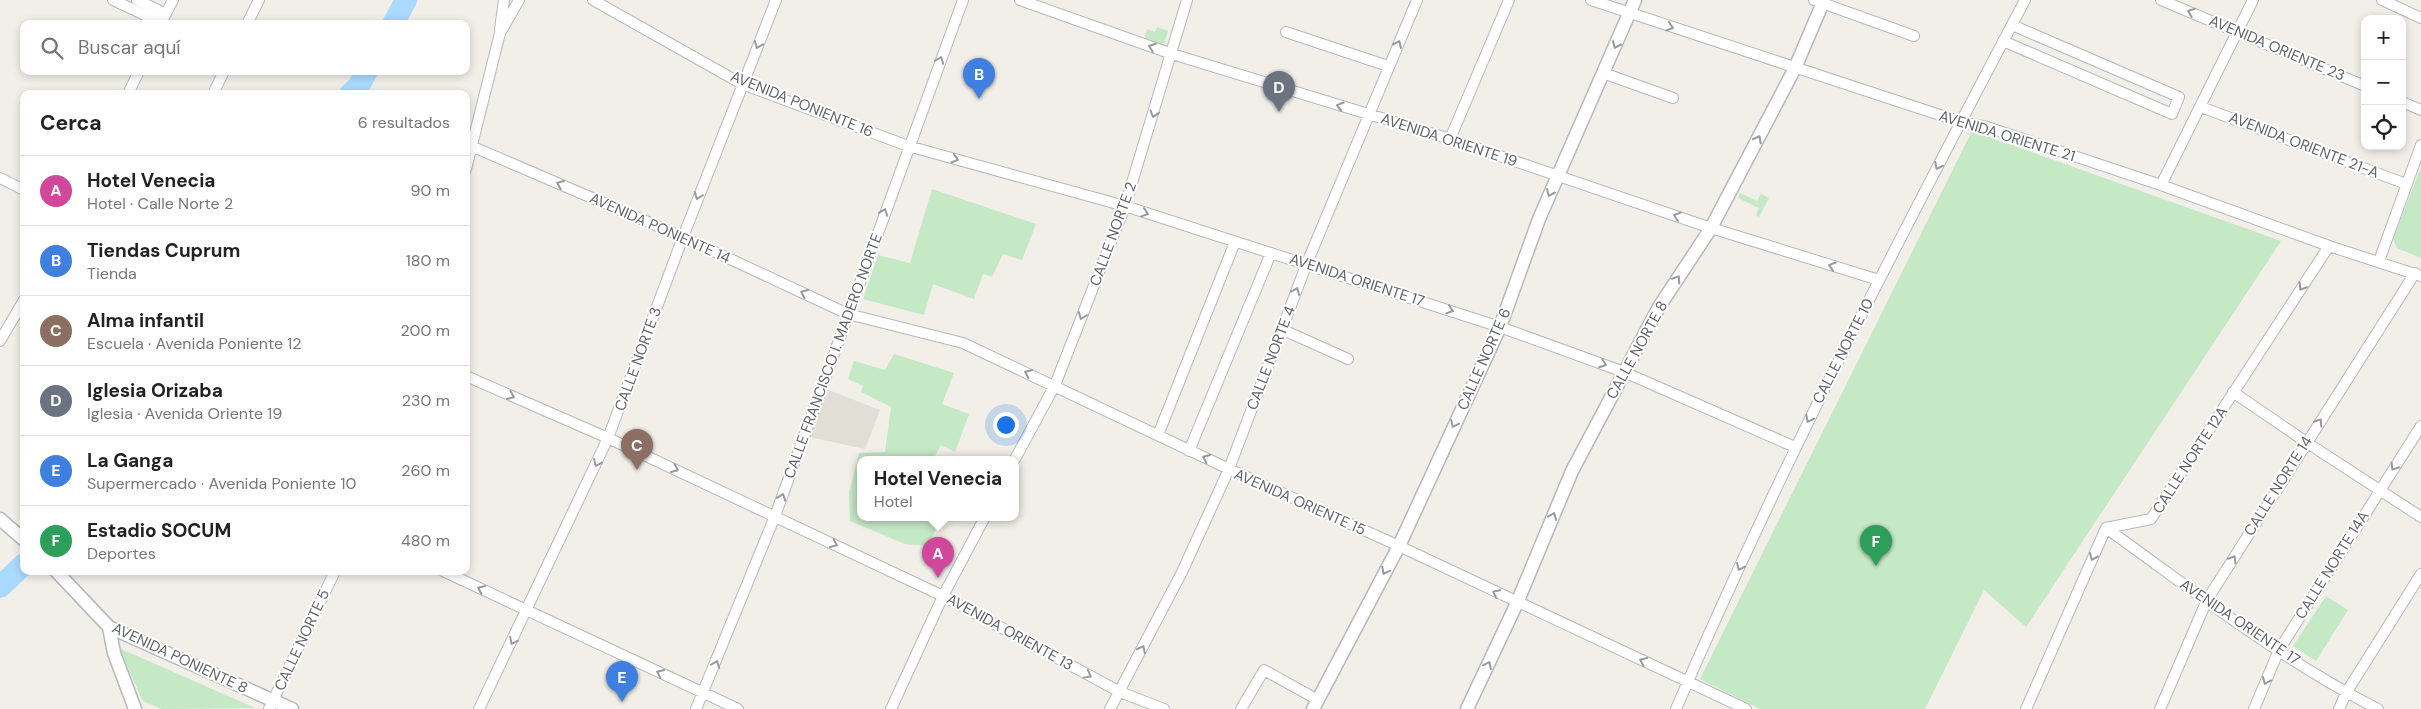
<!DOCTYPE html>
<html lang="es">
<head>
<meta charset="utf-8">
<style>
	:root { --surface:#fff; --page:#f6f6f6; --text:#222; --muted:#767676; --line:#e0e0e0; --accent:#ea580c }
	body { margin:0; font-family:"DM Sans",sans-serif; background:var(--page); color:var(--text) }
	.controls { position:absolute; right:15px; top:15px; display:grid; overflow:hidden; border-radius:10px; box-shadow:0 2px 8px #0003 }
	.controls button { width:45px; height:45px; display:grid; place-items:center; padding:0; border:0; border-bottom:1px solid var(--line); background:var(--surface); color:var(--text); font:25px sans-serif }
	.you { position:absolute; left:1005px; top:424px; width:18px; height:18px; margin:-12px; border:4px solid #fff; border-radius:50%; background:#1a73e8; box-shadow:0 0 0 8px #1a73e833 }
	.badge { display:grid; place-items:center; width:32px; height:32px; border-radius:50%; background:var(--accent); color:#fff; font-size:16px; font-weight:700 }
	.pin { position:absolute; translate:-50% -41px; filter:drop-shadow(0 1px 2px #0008) }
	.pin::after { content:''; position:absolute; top:26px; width:18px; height:15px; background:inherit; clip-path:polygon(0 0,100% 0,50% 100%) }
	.popup { position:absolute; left:857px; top:456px; width:162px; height:65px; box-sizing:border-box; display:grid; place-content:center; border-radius:10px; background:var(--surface); filter:drop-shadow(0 1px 4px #0005); font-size:16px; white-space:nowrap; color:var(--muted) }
	.popup b { font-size:19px; color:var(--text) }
	.popup::after { content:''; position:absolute; left:50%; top:100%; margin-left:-10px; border:10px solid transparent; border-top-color:var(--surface) }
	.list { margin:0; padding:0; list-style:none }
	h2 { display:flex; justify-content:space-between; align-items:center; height:65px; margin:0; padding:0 20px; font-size:21px }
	h2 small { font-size:16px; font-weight:400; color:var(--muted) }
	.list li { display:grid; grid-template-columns:32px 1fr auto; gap:15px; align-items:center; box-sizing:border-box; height:70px; padding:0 20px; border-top:1px solid var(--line) }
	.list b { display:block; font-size:19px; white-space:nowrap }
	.list p { margin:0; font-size:16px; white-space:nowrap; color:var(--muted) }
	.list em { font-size:16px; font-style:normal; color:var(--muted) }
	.icon { flex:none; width:28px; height:28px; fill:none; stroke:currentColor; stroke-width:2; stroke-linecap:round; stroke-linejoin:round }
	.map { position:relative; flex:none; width:2421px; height:709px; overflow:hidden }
	.search { position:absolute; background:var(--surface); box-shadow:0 2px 8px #0003; left:20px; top:20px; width:450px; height:55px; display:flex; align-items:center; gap:12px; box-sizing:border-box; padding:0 18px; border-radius:10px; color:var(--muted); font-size:19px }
	.panel { position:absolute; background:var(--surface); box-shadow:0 2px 8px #0003; left:20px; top:90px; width:450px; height:485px; border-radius:10px }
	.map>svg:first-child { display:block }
	.education { fill:#e1ded6 }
	.green { fill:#c5e8c5 }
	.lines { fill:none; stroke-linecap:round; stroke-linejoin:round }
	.river { stroke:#aadaff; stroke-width:22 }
	.minor-casing { stroke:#b5b8bc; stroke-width:12 }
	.tertiary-casing { stroke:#b5b8bc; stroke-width:15 }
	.minor { stroke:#fff; stroke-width:10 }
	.tertiary { stroke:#fff; stroke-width:12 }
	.oneway { stroke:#979a9d }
	.labels { text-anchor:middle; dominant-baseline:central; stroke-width:4; stroke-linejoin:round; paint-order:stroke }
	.street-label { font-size:15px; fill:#5f6368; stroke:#fff }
</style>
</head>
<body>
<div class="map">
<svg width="2421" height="709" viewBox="0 0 2421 709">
	<rect width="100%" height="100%" fill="#f1efe8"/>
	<path class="education" d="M 826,389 L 880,410 L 865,449 L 809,437 Z"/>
	<path class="green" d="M 1157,27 L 1168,31 L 1163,47 L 1144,40 L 1147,29 L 1155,32 Z
		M 1972,131 L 2281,241 L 2026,627 L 1984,590 L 1925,709 L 1760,709 L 1700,679 Z
		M 2421,167 L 2421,258 L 2397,248 L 2393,239 Z
		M 932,189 L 1036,224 L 1022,260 L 1003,254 L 992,277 L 983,274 L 974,299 L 933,284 L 924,315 L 863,299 L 878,255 L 910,263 Z
		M 1740,193 L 1757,201 L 1761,194 L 1769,198 L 1759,217 L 1756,215 L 1759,208 L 1738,198 Z
		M 894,354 L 954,373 L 942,404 L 969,414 L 955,452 L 941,445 L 934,458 L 936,459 L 860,459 L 860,517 L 931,517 L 937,527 L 928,546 L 905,544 L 850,521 L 849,493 L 859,453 L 885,452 L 891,407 L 861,392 L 863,386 L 848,379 L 854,361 L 885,370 Z
		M 2326,596 L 2348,610 L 2316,661 L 2293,646 Z
		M 119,648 L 255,708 L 161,709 L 143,701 Z"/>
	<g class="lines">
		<path class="river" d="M 393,24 L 406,0
			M 350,94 L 358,87 L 367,71
			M 0,587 L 24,564"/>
		<g class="minor-casing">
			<path id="minor" d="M 113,0 L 162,23
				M 137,0 L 166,14
				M 593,0 L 742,84 L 908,146 L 1125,206 L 1500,327 L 1624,372 L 1795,447
				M 1020,0 L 1172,54 L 1450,139 L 1711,228 L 1879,280
				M 1591,0 L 1961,122 L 1987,127 L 2161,185 L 2329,246 L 2421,276
				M 1814,0 L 1914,36
				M 2161,0 L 2365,86
				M 2382,0 L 2421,18
				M 163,19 L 173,0
				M 247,24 L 259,0
				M 500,29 L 504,0
				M 1286,32 L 1388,66
				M 2003,41 L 2172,114 L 2179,97 L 2012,25
				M 1603,73 L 1673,98
				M 128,94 L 139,71
				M 213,94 L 224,71
				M 2402,102 L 2421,110
				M 2201,107 L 2406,184
				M 1450,139 L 1509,0
				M 471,146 L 683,237 L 848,314 L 963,343 L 1229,469 L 1399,546 L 1746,709
				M 466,169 L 500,33 L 519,0
				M 0,178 L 24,190
				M 2161,185 L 2253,0
				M 2379,261 L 2421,145
				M 1281,329 L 1348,359
				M 0,341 L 24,300
				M 466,376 L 608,438 L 943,596 L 1120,692 L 1164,709
				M 2233,392 L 2306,442 L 2421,517
				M 1158,435 L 1235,242
				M 1189,451 L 1271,253
				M 1015,459 L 1055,385 L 1125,206 L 1187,0
				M 2106,528 C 2194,591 2281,660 2378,709
				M 443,571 L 738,709
				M 269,709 L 335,571
				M 479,709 L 608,438 L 683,237 L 776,0
				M 696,709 L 775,516 L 963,0
				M 891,709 L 943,596 L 985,517
				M 1110,709 L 1182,572 L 1229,469 L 1307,263 L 1417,0
				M 1241,709 L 1264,670 L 1318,700
				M 1676,709 C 1780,467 1902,233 2025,0
				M 2026,709 L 2106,528 L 2151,519 L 2329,246
				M 2160,709 L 2207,600 L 2415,273
				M 2254,709 L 2279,650 L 2421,426
				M 2339,709 L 2346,693 L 2421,574"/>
		</g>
		<g class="tertiary-casing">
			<path id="tertiary" d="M 0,519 L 24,540
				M 56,571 L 109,627 L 292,709
				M 109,627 L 114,653 L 135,709
				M 1313,709 L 1399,546 L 1500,327 L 1539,219 L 1635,0
				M 1467,709 L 1517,603 L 1572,471 L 1659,307 L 1711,228 L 1795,68 L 1824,0"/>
		</g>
		<use href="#minor" class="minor"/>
		<use href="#tertiary" class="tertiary"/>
	</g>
	<defs><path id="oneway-chevron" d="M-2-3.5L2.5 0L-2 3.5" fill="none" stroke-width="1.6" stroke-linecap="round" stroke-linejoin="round" transform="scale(1.25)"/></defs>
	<g class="oneway">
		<use href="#oneway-chevron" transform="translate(2191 12) rotate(-158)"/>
		<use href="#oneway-chevron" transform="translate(1670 27) rotate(18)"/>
		<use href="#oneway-chevron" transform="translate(1398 44) rotate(-66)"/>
		<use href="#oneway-chevron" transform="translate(758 45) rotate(112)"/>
		<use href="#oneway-chevron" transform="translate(1616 45) rotate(114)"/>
		<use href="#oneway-chevron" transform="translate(1152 47) rotate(-160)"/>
		<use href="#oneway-chevron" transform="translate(940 60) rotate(-69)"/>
		<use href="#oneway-chevron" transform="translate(1340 106) rotate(-163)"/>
		<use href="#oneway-chevron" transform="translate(1154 114) rotate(107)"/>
		<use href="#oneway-chevron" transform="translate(1758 139) rotate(-62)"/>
		<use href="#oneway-chevron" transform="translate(955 159) rotate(16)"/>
		<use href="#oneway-chevron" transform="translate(1938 166) rotate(117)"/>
		<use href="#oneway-chevron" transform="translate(560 184) rotate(-157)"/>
		<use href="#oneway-chevron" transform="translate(1550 193) rotate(114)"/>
		<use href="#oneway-chevron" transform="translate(698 196) rotate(111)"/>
		<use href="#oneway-chevron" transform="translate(884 212) rotate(-70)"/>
		<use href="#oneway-chevron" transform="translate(1145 213) rotate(18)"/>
		<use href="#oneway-chevron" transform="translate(1677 216) rotate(-161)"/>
		<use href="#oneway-chevron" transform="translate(1832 266) rotate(-163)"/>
		<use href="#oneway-chevron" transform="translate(1677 279) rotate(-57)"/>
		<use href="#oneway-chevron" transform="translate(2302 287) rotate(123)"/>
		<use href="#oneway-chevron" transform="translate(1296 291) rotate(-68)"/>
		<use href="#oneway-chevron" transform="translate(804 293) rotate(-155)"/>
		<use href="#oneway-chevron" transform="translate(1450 310) rotate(18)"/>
		<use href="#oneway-chevron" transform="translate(1082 316) rotate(111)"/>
		<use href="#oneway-chevron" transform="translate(1603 364) rotate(20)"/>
		<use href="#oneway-chevron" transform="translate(1028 373) rotate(-155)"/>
		<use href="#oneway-chevron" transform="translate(511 396) rotate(24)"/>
		<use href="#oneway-chevron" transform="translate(1809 419) rotate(117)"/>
		<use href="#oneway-chevron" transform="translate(2319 422) rotate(-57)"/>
		<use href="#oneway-chevron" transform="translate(1454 424) rotate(115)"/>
		<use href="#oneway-chevron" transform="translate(1206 458) rotate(-155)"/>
		<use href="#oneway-chevron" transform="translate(597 463) rotate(115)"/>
		<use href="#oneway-chevron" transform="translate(2394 467) rotate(123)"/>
		<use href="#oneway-chevron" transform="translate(675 469) rotate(25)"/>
		<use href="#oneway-chevron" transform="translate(782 497) rotate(-70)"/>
		<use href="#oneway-chevron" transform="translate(1553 516) rotate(-67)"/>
		<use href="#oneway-chevron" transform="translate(834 544) rotate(25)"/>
		<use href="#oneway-chevron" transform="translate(2093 557) rotate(114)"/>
		<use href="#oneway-chevron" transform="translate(2233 559) rotate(-58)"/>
		<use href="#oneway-chevron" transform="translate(1740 567) rotate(115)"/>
		<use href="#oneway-chevron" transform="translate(1385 571) rotate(118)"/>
		<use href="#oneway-chevron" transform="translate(481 589) rotate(-155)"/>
		<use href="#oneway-chevron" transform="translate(1496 593) rotate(-154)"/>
		<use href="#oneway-chevron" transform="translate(513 641) rotate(116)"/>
		<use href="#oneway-chevron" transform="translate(1142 649) rotate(-63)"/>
		<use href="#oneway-chevron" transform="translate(1643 661) rotate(-155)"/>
		<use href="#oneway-chevron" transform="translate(716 664) rotate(-68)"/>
		<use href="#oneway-chevron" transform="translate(1488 665) rotate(-65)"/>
		<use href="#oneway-chevron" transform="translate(660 673) rotate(-155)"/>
		<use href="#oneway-chevron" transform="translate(1088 675) rotate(29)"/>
		<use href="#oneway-chevron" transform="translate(2266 681) rotate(113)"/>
	</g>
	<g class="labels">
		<g class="street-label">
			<text transform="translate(2277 48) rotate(23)">AVENIDA ORIENTE 23</text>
			<text transform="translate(802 104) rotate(22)">AVENIDA PONIENTE 16</text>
			<text transform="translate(2007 136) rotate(17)">AVENIDA ORIENTE 21</text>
			<text transform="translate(1449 140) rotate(18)">AVENIDA ORIENTE 19</text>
			<text transform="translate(2304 145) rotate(21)">AVENIDA ORIENTE 21-A</text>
			<text transform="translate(660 228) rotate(24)">AVENIDA PONIENTE 14</text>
			<text transform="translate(1113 234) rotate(-70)">CALLE NORTE 2</text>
			<text transform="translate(1357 280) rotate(18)">AVENIDA ORIENTE 17</text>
			<text transform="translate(1637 350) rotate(-61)">CALLE NORTE 8</text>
			<text transform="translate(1843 351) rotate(-63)">CALLE NORTE 10</text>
			<text transform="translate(833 356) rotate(-70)">CALLE FRANCISCO I. MADERO NORTE</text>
			<text transform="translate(1271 358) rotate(-69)">CALLE NORTE 4</text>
			<text transform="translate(638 359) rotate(-70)">CALLE NORTE 3</text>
			<text transform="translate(1484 359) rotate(-66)">CALLE NORTE 6</text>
			<text transform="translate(2190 460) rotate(-57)">CALLE NORTE 12A</text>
			<text transform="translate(2278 486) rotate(-58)">CALLE NORTE 14</text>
			<text transform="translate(1300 502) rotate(24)">AVENIDA ORIENTE 15</text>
			<text transform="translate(2332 565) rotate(-58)">CALLE NORTE 14A</text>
			<text transform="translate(2240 622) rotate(34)">AVENIDA ORIENTE 17</text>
			<text transform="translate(1010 632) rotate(29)">AVENIDA ORIENTE 13</text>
			<text transform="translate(302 640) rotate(-65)">CALLE NORTE 5</text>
			<text transform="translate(180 658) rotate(25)">AVENIDA PONIENTE 8</text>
		</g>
	</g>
</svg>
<div class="controls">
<button>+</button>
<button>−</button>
<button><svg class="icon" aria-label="locate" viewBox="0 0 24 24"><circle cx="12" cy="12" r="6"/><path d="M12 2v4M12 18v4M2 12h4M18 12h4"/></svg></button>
</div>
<div class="you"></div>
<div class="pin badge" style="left:938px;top:578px;background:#d1479c">A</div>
<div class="popup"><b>Hotel Venecia</b>Hotel</div>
<div class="pin badge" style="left:979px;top:99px;background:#3f7fe0">B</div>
<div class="pin badge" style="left:637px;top:470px;background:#8d6e63">C</div>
<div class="pin badge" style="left:1279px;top:112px;background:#6b7280">D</div>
<div class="pin badge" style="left:622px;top:702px;background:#3f7fe0">E</div>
<div class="pin badge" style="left:1876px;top:566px;background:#2e9e5b">F</div>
<div class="search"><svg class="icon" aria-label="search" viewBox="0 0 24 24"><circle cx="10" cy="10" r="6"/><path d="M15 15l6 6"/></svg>Buscar aquí</div>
<section class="panel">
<h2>Cerca<small>6 resultados</small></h2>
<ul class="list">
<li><span class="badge" style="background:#d1479c">A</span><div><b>Hotel Venecia</b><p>Hotel · Calle Norte 2</p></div><em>90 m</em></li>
<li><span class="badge" style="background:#3f7fe0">B</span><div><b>Tiendas Cuprum</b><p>Tienda</p></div><em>180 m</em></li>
<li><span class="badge" style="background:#8d6e63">C</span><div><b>Alma infantil</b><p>Escuela · Avenida Poniente 12</p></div><em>200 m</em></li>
<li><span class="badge" style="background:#6b7280">D</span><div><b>Iglesia Orizaba</b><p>Iglesia · Avenida Oriente 19</p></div><em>230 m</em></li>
<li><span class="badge" style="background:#3f7fe0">E</span><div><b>La Ganga</b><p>Supermercado · Avenida Poniente 10</p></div><em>260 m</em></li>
<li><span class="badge" style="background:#2e9e5b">F</span><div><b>Estadio SOCUM</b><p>Deportes</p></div><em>480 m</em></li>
</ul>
</section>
</div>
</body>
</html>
